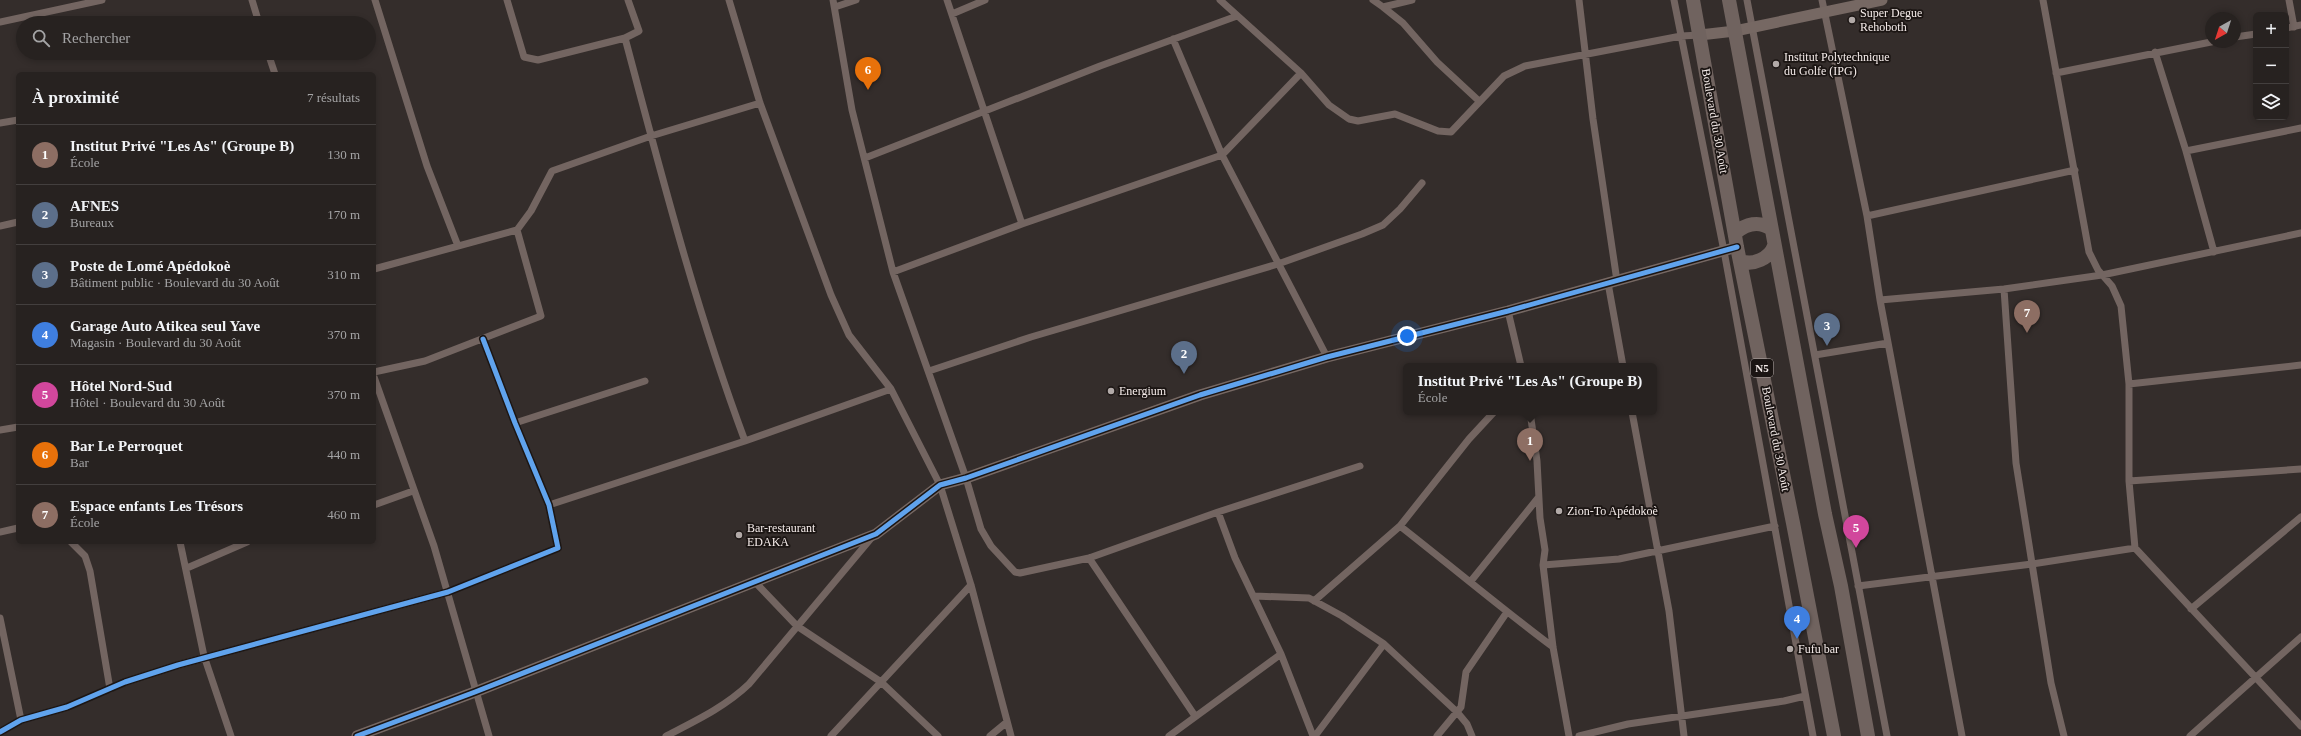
<!DOCTYPE html>
<html lang="fr">
<head>
<meta charset="utf-8">
<style>
	:root { --surface:#272220; --page:#2f2a29; --text:#f1f3f6; --muted:#a4a4a5; --line:#433f3e; --accent:#8c9099 }
	body { margin:0; font-family:"Times New Roman",serif; background:var(--page); color:var(--text) }
	.controls { position:absolute; right:12px; top:12px; display:grid; overflow:hidden; border-radius:6px; box-shadow:0 2px 6px #0003 }
	.controls button { width:36px; height:36px; display:grid; place-items:center; padding:0; border:0; border-bottom:1px solid var(--line); background:var(--surface); color:var(--text); font:20px sans-serif }
	.compass { position:absolute; left:2205px; top:12px; width:36px; height:36px; border-radius:50%; background:var(--surface); box-shadow:0 2px 6px #0003; rotate:219deg }
	.you { position:absolute; left:1407px; top:336px; width:14px; height:14px; margin:-10px; border:3px solid #fff; border-radius:50%; background:#1a73e8; box-shadow:0 0 0 6px #1a73e833 }
	.badge { display:grid; place-items:center; width:26px; height:26px; border-radius:50%; background:var(--accent); color:#fff; font-size:13px; font-weight:700 }
	.pin { position:absolute; translate:-50% -33px; filter:drop-shadow(0 1px 2px #0008) }
	.pin::after { content:''; position:absolute; top:21px; width:14px; height:12px; background:inherit; clip-path:polygon(0 0,100% 0,50% 100%) }
	.popup { position:absolute; left:1403px; top:363px; width:254px; height:52px; box-sizing:border-box; display:grid; place-content:center; border-radius:6px; background:var(--surface); filter:drop-shadow(0 1px 3px #0005); font-size:13px; white-space:nowrap; color:var(--muted) }
	.popup b { font-size:15px; color:var(--text) }
	.popup::after { content:''; position:absolute; left:50%; top:100%; margin-left:-8px; border:8px solid transparent; border-top-color:var(--surface) }
	.list { margin:0; padding:0; list-style:none }
	h2 { display:flex; justify-content:space-between; align-items:center; height:52px; margin:0; padding:0 16px; font-size:17px }
	h2 small { font-size:13px; font-weight:400; color:var(--muted) }
	.list li { display:grid; grid-template-columns:26px 1fr auto; gap:12px; align-items:center; box-sizing:border-box; height:60px; padding:0 16px; border-top:1px solid var(--line) }
	.list b { display:block; font-size:15px; white-space:nowrap }
	.list p { margin:0; font-size:13px; white-space:nowrap; color:var(--muted) }
	.list em { font-size:13px; font-style:normal; color:var(--muted) }
	.icon { flex:none; width:22px; height:22px; fill:none; stroke:currentColor; stroke-width:2; stroke-linecap:round; stroke-linejoin:round }
	.map { position:relative; flex:none; width:2301px; height:736px; overflow:hidden }
	.search { position:absolute; background:var(--surface); box-shadow:0 2px 6px #0003; left:16px; top:16px; width:360px; height:44px; display:flex; align-items:center; gap:10px; box-sizing:border-box; padding:0 14px; border-radius:22px; color:var(--muted); font-size:15px }
	.panel { position:absolute; background:var(--surface); box-shadow:0 2px 6px #0003; left:16px; top:72px; width:360px; height:472px; border-radius:6px }
	.map>svg:first-child { display:block }
	.lines { fill:none; stroke-linecap:round; stroke-linejoin:round }
	.street { stroke:#736561; stroke-width:7 }
	.secondary { stroke:#766863; stroke-width:11 }
	.highway { stroke:#70635f; stroke-width:14 }
	.cycleway-casing { stroke:#1b1513; stroke-width:8 }
	.cycleway { stroke:#60a3ed; stroke-width:5 }
	.poi-dot { fill:#b2aaa8; stroke:#1b1513; stroke-width:1.5 }
	.labels { text-anchor:middle; dominant-baseline:central; stroke-width:3.5; stroke-linejoin:round; paint-order:stroke }
	.shield { fill:#1b1513; stroke:#b4acaa; stroke-width:1 }
	.shield-label { font-size:11px; font-weight:bold; fill:#f6edeb }
	.poi-label { font-size:12px; fill:#f6edeb; stroke:#1b1513; text-anchor:start }
	.street-label { font-size:12px; fill:#f6edeb; stroke:#1b1513 }
</style>
</head>
<body>
<div class="map">
<svg width="2301" height="736" viewBox="0 0 2301 736">
	<rect width="100%" height="100%" fill="#342d2b"/>
	<g class="lines">
		<path class="street" d="M 252,0 L 259,23
			M 375,0 L 427,166 L 458,246
			M 507,0 L 524,57 L 538,60 L 625,38 L 639,31 L 628,0
			M 729,0 L 760,103 L 831,295 L 849,335 L 891,389 L 940,485 L 971,585 L 1011,736
			M 833,0 L 852,110 L 893,272 L 966,478 L 981,529 L 991,546 L 1015,572 L 1020,573 L 1089,558 L 1218,512 L 1360,466
			M 947,0 L 1022,224
			M 1220,0 L 1301,73 L 1329,105 L 1349,119 L 1358,121 L 1395,114 L 1438,131 L 1451,132 L 1504,76 L 1525,66 L 1681,36 L 1700,35
			M 1373,0 L 1383,7 L 1412,0
			M 1579,0 L 1593,119 L 1617,281
			M 1674,0 L 1724,251 L 1813,736
			M 1747,0 L 1887,736
			M 1822,0 L 1867,216 L 1880,300 L 1962,736
			M 2043,0 L 2089,252 L 2098,270 L 2112,286 L 2121,306 L 2129,384 L 2129,481 L 2135,548
			M 2289,0 L 2294,27
			M 835,7 L 856,0
			M 1383,7 L 1403,23 L 1437,62 L 1479,101
			M 952,14 L 985,0
			M 0,22 L 102,0
			M 2286,28 L 2301,25
			M 2235,37 L 2256,34
			M 625,38 C 661,173 696,310 745,441
			M 1173,39 L 1222,155 L 1327,357
			M 2155,52 L 2186,151 L 2214,252
			M 268,53 L 275,74
			M 2056,73 L 2211,42
			M 0,123 L 18,120
			M 2186,151 L 2301,128
			M 865,158 L 1100,66 L 1237,16
			M 1867,216 L 2075,170
			M 0,226 L 18,222
			M 374,269 L 517,230 L 531,211 L 552,171 L 651,136 L 760,103
			M 893,272 L 1022,224 L 1222,155 L 1301,73
			M 1608,283 L 1623,366
			M 2004,289 L 2016,463 L 2051,683 L 2064,736
			M 1880,300 L 2004,289 L 2102,275 L 2301,233
			M 1508,311 L 1521,366
			M 1815,355 L 1888,343
			M 929,371 L 1031,337 L 1278,264 L 1362,234 L 1383,225 L 1400,209 L 1422,183
			M 374,372 L 425,361 L 541,316 L 517,230
			M 374,377 L 434,546 L 489,736
			M 2129,384 L 2301,365
			M 1530,412 L 1537,461 L 1540,518 L 1545,550 L 1543,565 L 1553,647 L 1569,736
			M 1632,412 L 1669,611 L 1684,736
			M 515,423 L 645,381
			M 0,430 L 18,427
			M 2129,481 L 2301,469
			M 374,505 L 413,491
			M 549,505 L 745,441 L 891,389
			M 1218,512 L 1235,558 L 1281,654 L 1313,736
			M 1400,526 C 1451,566 1501,608 1553,647
			M 0,532 L 18,528
			M 71,542 L 85,556 L 90,571 L 110,689
			M 180,542 L 204,656 L 231,736
			M 1089,558 L 1195,716
			M 1543,565 L 1619,559 L 1775,526
			M 187,568 L 247,542
			M 1471,581 L 1538,498
			M 755,582 L 797,626 L 881,682 L 938,736
			M 1858,586 L 2032,564 L 2135,548 L 2301,726
			M 1255,596 L 1309,598 L 1342,616 L 1384,644 L 1457,712 L 1467,724 L 1472,736
			M 1314,601 L 1400,526 L 1469,439 L 1494,412
			M 2191,609 L 2301,517
			M 0,618 L 21,720
			M 0,732 L 21,720 L 67,707 L 125,682 L 178,665 L 448,592 L 558,548 L 549,505 L 515,423 L 483,339
			M 666,736 C 695,721 725,707 749,684 L 873,536
			M 831,736 L 971,585
			M 990,736 L 1007,722
			M 1169,736 L 1281,654
			M 1315,736 L 1384,644
			M 1437,736 L 1461,707 L 1466,672 L 1507,612
			M 1579,736 L 1628,724 L 1784,701 L 1805,696
			M 2190,736 L 2301,637"/>
		<path class="secondary" d="M 1700,35 L 1735,31 L 1882,0
			M 357,736 L 475,692 L 876,534 L 940,485 L 966,478 L 1200,395 L 1327,357 L 1508,311 L 1737,247"/>
		<path class="highway" d="M 1693,0 L 1737,247 L 1793,523 L 1834,736
			M 1729,0 L 1825,514 L 1841,586 L 1868,736
			M 1735,233 C 1746,224 1759,220 1771,229
			M 1741,261 C 1753,266 1770,258 1774,246"/>
		<g class="cycleway-casing">
			<path id="cycleway" d="M 0,732 L 21,720 L 67,707 L 125,682 L 178,665 L 448,592 L 558,548 L 549,505 L 515,423 L 483,339
				M 357,736 L 475,692 L 876,534 L 940,485 L 966,478 L 1200,395 L 1327,357 L 1508,311 L 1737,247"/>
		</g>
		<use href="#cycleway" class="cycleway"/>
	</g>
	<g class="poi-dot">
		<circle cx="1852" cy="20" r="4"/>
		<circle cx="1776" cy="64" r="4"/>
		<circle cx="1111" cy="391" r="4"/>
		<circle cx="1559" cy="511" r="4"/>
		<circle cx="739" cy="535" r="4"/>
		<circle cx="1790" cy="649" r="4"/>
	</g>
	<g class="labels">
		<rect class="shield" x="1751" y="359" width="22" height="18" rx="3"/>
		<g class="shield-label">
			<text x="1762" y="368">N5</text>
		</g>
		<g class="poi-label">
			<text x="1860" y="13">Super Degue<tspan x="1860" dy="14">Rehoboth</tspan></text>
			<text x="1784" y="57">Institut Polytechnique<tspan x="1784" dy="14">du Golfe (IPG)</tspan></text>
			<text x="1119" y="391">Energium</text>
			<text x="1567" y="511">Zion-To Apédokoè</text>
			<text x="747" y="528">Bar-restaurant<tspan x="747" dy="14">EDAKA</tspan></text>
			<text x="1798" y="649">Fufu bar</text>
		</g>
		<g class="street-label">
			<text transform="translate(1715 121) rotate(80)">Boulevard du 30 Août</text>
			<text transform="translate(1776 439) rotate(79)">Boulevard du 30 Août</text>
		</g>
	</g>
</svg>
<div class="controls">
<button>+</button>
<button>−</button>
<button><svg class="icon" aria-label="layers" viewBox="0 0 24 24"><path d="M12 4l9 5-9 5-9-5zM3 14l9 5 9-5"/></svg></button>
</div>
<svg class="compass" viewBox="-18 -18 36 36"><path d="M0-13l5 13h-10z" fill="#e53935"/><path d="M0 13l5-13h-10z" fill="#a4a4a5"/></svg>
<div class="you"></div>
<div class="pin badge" style="left:1530px;top:461px;background:#8d6e63">1</div>
<div class="popup"><b>Institut Privé &quot;Les As&quot; (Groupe B)</b>École</div>
<div class="pin badge" style="left:1184px;top:374px;background:#5c6f8a">2</div>
<div class="pin badge" style="left:1827px;top:346px;background:#5c6f8a">3</div>
<div class="pin badge" style="left:1797px;top:639px;background:#3f7fe0">4</div>
<div class="pin badge" style="left:1856px;top:548px;background:#d1479c">5</div>
<div class="pin badge" style="left:868px;top:90px;background:#e8710a">6</div>
<div class="pin badge" style="left:2027px;top:333px;background:#8d6e63">7</div>
<div class="search"><svg class="icon" aria-label="search" viewBox="0 0 24 24"><circle cx="10" cy="10" r="6"/><path d="M15 15l6 6"/></svg>Rechercher</div>
<section class="panel">
<h2>À proximité<small>7 résultats</small></h2>
<ul class="list">
<li><span class="badge" style="background:#8d6e63">1</span><div><b>Institut Privé &quot;Les As&quot; (Groupe B)</b><p>École</p></div><em>130 m</em></li>
<li><span class="badge" style="background:#5c6f8a">2</span><div><b>AFNES</b><p>Bureaux</p></div><em>170 m</em></li>
<li><span class="badge" style="background:#5c6f8a">3</span><div><b>Poste de Lomé Apédokoè</b><p>Bâtiment public · Boulevard du 30 Août</p></div><em>310 m</em></li>
<li><span class="badge" style="background:#3f7fe0">4</span><div><b>Garage Auto Atikea seul Yave</b><p>Magasin · Boulevard du 30 Août</p></div><em>370 m</em></li>
<li><span class="badge" style="background:#d1479c">5</span><div><b>Hôtel Nord-Sud</b><p>Hôtel · Boulevard du 30 Août</p></div><em>370 m</em></li>
<li><span class="badge" style="background:#e8710a">6</span><div><b>Bar Le Perroquet</b><p>Bar</p></div><em>440 m</em></li>
<li><span class="badge" style="background:#8d6e63">7</span><div><b>Espace enfants Les Trésors</b><p>École</p></div><em>460 m</em></li>
</ul>
</section>
</div>
</body>
</html>
